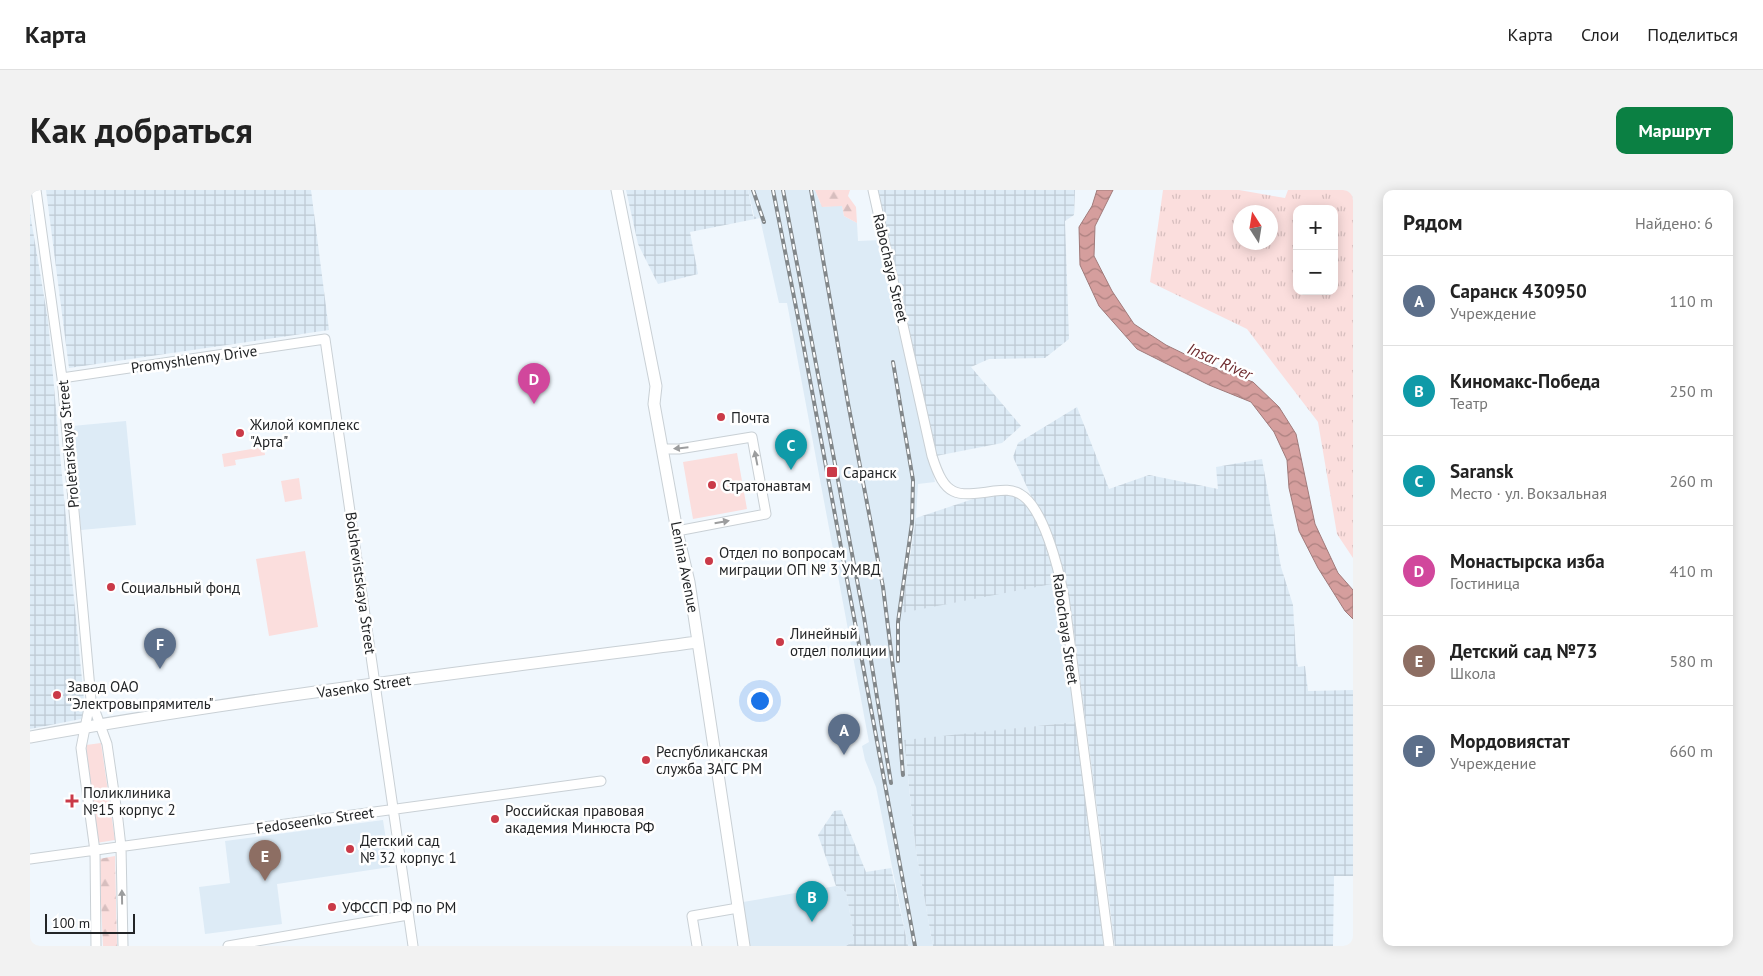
<!DOCTYPE html>
<html lang="ru">
<head>
<meta charset="utf-8">
<style>
	:root { --surface:#fff; --page:#f2f2f2; --text:#222; --muted:#767676; --line:#e0e0e0; --accent:#0b8043 }
	body { margin:0; font-family:"PT Sans",sans-serif; background:var(--page); color:var(--text) }
	.controls { position:absolute; right:15px; top:15px; display:grid; overflow:hidden; border-radius:10px; box-shadow:0 2px 12px #0003 }
	.controls button { width:45px; height:45px; display:grid; place-items:center; padding:0; border:0; border-bottom:1px solid var(--line); background:var(--surface); color:var(--text); font:25px sans-serif }
	.compass { position:absolute; left:1203px; top:15px; width:45px; height:45px; border-radius:50%; background:var(--surface); box-shadow:0 2px 12px #0003; rotate:348deg }
	.scale { position:absolute; left:15px; bottom:12px; width:90px; box-sizing:border-box; padding-left:5px; border:2px solid #232527; border-top:0; font-size:14px; line-height:18px; white-space:nowrap; color:#232527; -webkit-text-stroke:4px #fff; paint-order:stroke }
	.you { position:absolute; left:729px; top:510px; width:18px; height:18px; margin:-12px; border:4px solid #fff; border-radius:50%; background:#1a73e8; box-shadow:0 0 0 8px #1a73e833 }
	.badge { display:grid; place-items:center; width:32px; height:32px; border-radius:50%; background:var(--accent); color:#fff; font-size:16px; font-weight:700 }
	.pin { position:absolute; translate:-50% -41px; filter:drop-shadow(0 1px 2px #0008) }
	.pin::after { content:''; position:absolute; top:26px; width:18px; height:15px; background:inherit; clip-path:polygon(0 0,100% 0,50% 100%) }
	.list { margin:0; padding:0; list-style:none }
	h2 { display:flex; justify-content:space-between; align-items:center; height:65px; margin:0; padding:0 20px; font-size:21px }
	h2 small { font-size:16px; font-weight:400; color:var(--muted) }
	.list li { display:grid; grid-template-columns:32px 1fr auto; gap:15px; align-items:center; box-sizing:border-box; height:90px; padding:0 20px; border-top:1px solid var(--line) }
	.list b { display:block; font-size:19px; white-space:nowrap }
	.list p { margin:0; font-size:16px; white-space:nowrap; color:var(--muted) }
	.list em { font-size:16px; font-style:normal; color:var(--muted) }
	.map { position:relative; flex:none; width:1323px; height:756px; overflow:hidden; border-radius:10px }
	header { display:flex; align-items:center; gap:30px; box-sizing:border-box; height:70px; padding:0 25px; background:var(--surface); border-bottom:1px solid var(--line) }
	header strong { font-size:24px }
	nav { display:flex; gap:28px; margin-inline-start:auto; font-size:18px }
	.intro { display:flex; align-items:center; justify-content:space-between; box-sizing:border-box; height:120px; padding:0 30px }
	h1 { margin:0; font-size:35px }
	.button { padding:12px 22px; border-radius:10px; background:var(--accent); color:#fff; font-size:18px; font-weight:700 }
	main { display:flex; gap:30px; padding:0 30px }
	aside { flex:1; background:var(--surface); border-radius:10px; box-shadow:0 2px 12px #0003 }
	.map>svg:first-child { display:block }
	.built { fill:#ddebf6 }
	.industrial { fill:url(#industrial-grid) }
	.grass { fill:url(#grass-tufts); fill-rule:evenodd }
	.forest { fill:url(#forest-firs) }
	.park { fill:#fbdedd }
	.water { fill:url(#water-waves); stroke:#a07a7a }
	.lines { fill:none; stroke-linecap:round; stroke-linejoin:round }
	.minor-casing { stroke:#c9d0d5; stroke-width:11 }
	.major-casing { stroke:#c9d0d5; stroke-width:13 }
	.minor { stroke:#fff; stroke-width:9 }
	.major { stroke:#fff; stroke-width:11 }
	.rail-casing { stroke:#82878a; stroke-width:4 }
	.rail { stroke:#fff; stroke-width:2; stroke-dasharray:5.5; stroke-linecap:butt }
	.oneway { fill:#9c9d9e }
	.poi-dot { fill:#ca3a48; stroke:#fff; stroke-width:2 }
	.labels { text-anchor:middle; dominant-baseline:central; stroke-width:5; stroke-linejoin:round; paint-order:stroke }
	.street-label { font-size:15px; fill:#232527; stroke:#fff }
	.poi-label { font-size:15px; fill:#232527; stroke:#fff; text-anchor:start }
	.water-label { font-size:16px; font-style:italic; fill:#6d2a2d; stroke:#fff }
</style>
</head>
<body>
<header>
<strong>Карта</strong>
<nav><a>Карта</a><a>Слои</a><a>Поделиться</a></nav>
</header>
<div class="intro"><h1>Как добраться</h1><a class="button">Маршрут</a></div>
<main>
<div class="map">
<svg width="1323" height="756" viewBox="0 0 1323 756">
	<defs>
		<pattern id="industrial-grid" width="8" height="8" patternUnits="userSpaceOnUse" patternTransform="scale(1.25)"><rect width="8" height="8" fill="#ddebf6"/><path d="M0 4h8M4 0v8" fill="none" stroke="#bdc9d3"/></pattern>
		<pattern id="grass-tufts" width="24" height="20" patternUnits="userSpaceOnUse" patternTransform="scale(1.25)"><rect width="24" height="20" fill="#fbdedd"/><path d="M3 7l-1-3M5 7V3M7 7l1-3M15 17l-1-3M17 17v-4M19 17l1-3" fill="none" stroke="#d7bebe"/></pattern>
		<pattern id="forest-firs" width="22" height="20" patternUnits="userSpaceOnUse" patternTransform="scale(1.25)"><rect width="22" height="20" fill="#fbdedd"/><path d="M5 1l3.5 6h-7zM16 11l3.5 6h-7z" fill="#d7bebe"/></pattern>
		<pattern id="water-waves" width="16" height="10" patternUnits="userSpaceOnUse" patternTransform="scale(1.25)"><rect width="16" height="10" fill="#d59e9d"/><path d="M0 5q4-4 8 0t8 0" fill="none" stroke="#ac8180"/></pattern>
	</defs>
	<rect width="100%" height="100%" fill="#f0f7fd"/>
	<path class="built" d="M 718,0 L 785,0 L 792,17 L 812,15 L 814,26 L 827,33 L 828,51 L 850,50 L 905,292 L 888,294 L 886,328 L 878,371 L 1027,393 L 1046,532 L 874,551 L 886,661 L 903,756 L 878,756 L 846,597 L 835,570 L 832,556 L 839,552 L 757,113 L 749,113 L 731,33 L 730,28 L 724,26 Z
		M 96,231 L 106,335 L 51,340 L 42,236 Z
		M 353,630 L 360,677 L 247,694 L 252,734 L 175,744 L 169,697 L 200,693 L 195,651 Z
		M 806,696 L 816,702 L 823,739 L 823,751 L 816,756 L 720,756 L 713,712 Z"/>
	<path class="industrial" d="M 16,0 L 281,0 L 299,140 L 39,178 Z
		M 596,0 L 718,0 L 723,26 L 730,28 L 660,42 L 668,84 L 628,94 L 608,54 Z
		M 847,0 L 1045,0 L 1044,25 L 1035,31 L 1039,149 L 1015,168 L 959,169 L 941,177 L 991,236 L 972,253 L 906,266 Z
		M 0,23 L 18,130 L 34,308 L 55,520 L 51,529 L 0,539 Z
		M 1047,217 L 1079,299 L 1119,285 L 1188,299 L 1186,277 L 1232,269 L 1251,377 L 1263,415 L 1266,467 L 1268,477 L 1275,476 L 1278,501 L 1323,500 L 1323,686 L 1304,686 L 1303,756 L 1085,756 L 1041,419 L 1031,373 L 1024,355 L 983,267 L 988,253 Z
		M 971,302 L 984,305 L 996,313 L 1004,324 L 1012,345 L 1027,393 L 871,423 L 886,328 L 955,305 Z
		M 1046,532 L 1076,756 L 903,756 L 886,661 L 874,550 Z
		M 811,620 L 836,682 L 861,678 L 878,756 L 816,756 L 823,751 L 823,739 L 816,702 L 806,696 L 788,645 L 804,621 Z"/>
	<path class="grass" d="M 1133,0 L 1209,0 L 1255,8 L 1258,0 L 1323,0 L 1323,368 L 1307,344 L 1288,232 L 1217,139 L 1120,92 ZM 1267,19 L 1304,19 L 1304,101 L 1267,101 ZM 1240,22 L 1240,52 L 1210,52 L 1210,22 Z"/>
	<path class="forest" d="M 785,0 L 820,0 L 818,6 L 826,17 L 827,33 L 814,26 L 812,16 L 792,17 Z
		M 85,666 L 87,756 L 73,756 L 69,669 Z"/>
	<path class="park" d="M 234,257 L 235,265 L 205,270 L 206,275 L 194,277 L 192,264 Z
		M 707,263 L 717,319 L 663,329 L 653,272 Z
		M 269,288 L 272,309 L 255,312 L 251,291 Z
		M 275,361 L 288,437 L 239,446 L 226,369 Z
		M 71,553 L 85,650 L 66,653 L 56,555 Z"/>
	<path class="water" d="M 1067,0 L 1083,0 L 1065,36 L 1064,66 L 1082,101 L 1104,134 L 1136,155 L 1177,175 L 1223,192 L 1249,217 L 1266,244 L 1285,334 L 1308,383 L 1323,400 L 1323,429 L 1315,421 L 1288,378 L 1269,341 L 1259,298 L 1257,270 L 1244,242 L 1221,212 L 1179,195 L 1107,159 L 1069,116 L 1050,75 L 1049,37 L 1062,16 Z"/>
	<g class="lines">
		<g class="minor-casing">
			<path id="minor" d="M 6,0 L 32,188 L 61,510 L 77,554 L 88,630 L 91,657 L 93,756
				M 843,0 L 902,266 C 915,307 925,307 964,301 C 973,300 982,299 990,304 C 1014,317 1029,381 1034,407 L 1079,756
				M 32,188 L 295,149 L 383,756
				M 632,259 L 649,259 L 722,247 L 736,324 L 647,341
				M 60,513 L 51,558 L 65,661 L 66,756
				M 0,669 L 571,591
				M 198,756 L 378,725
				M 667,756 L 662,726 L 708,718"/>
		</g>
		<g class="major-casing">
			<path id="major" d="M 587,0 L 626,196 L 624,214 L 647,341 L 659,392 L 714,756
				M 0,547 C 221,507 445,481 668,452"/>
		</g>
		<use href="#minor" class="minor"/>
		<use href="#major" class="major"/>
		<g class="rail-casing">
			<path id="rail" d="M 723,0 L 734,32
				M 743,0 L 774,158 L 885,756
				M 753,0 L 834,427 L 861,593
				M 781,0 L 818,213 L 853,397 L 867,509 L 873,585
				M 863,172 L 883,290 L 882,333 L 868,432 L 868,471"/>
		</g>
		<use href="#rail" class="rail"/>
	</g>
	<defs><path id="oneway-solid" d="M-6-.8H1V-3.2L6.5 0L1 3.2V.8H-6Z" transform="scale(1.25)"/></defs>
	<g class="oneway">
		<use href="#oneway-solid" transform="translate(651 258) rotate(174)"/>
		<use href="#oneway-solid" transform="translate(726 268) rotate(-101)"/>
		<use href="#oneway-solid" transform="translate(692 332) rotate(-10)"/>
		<use href="#oneway-solid" transform="translate(92 707) rotate(-91)"/>
	</g>
	<g class="poi-dot">
		<circle cx="691" cy="227" r="5"/>
		<circle cx="210" cy="243" r="5"/>
		<rect x="796" y="276" width="12" height="12" rx="2.5"/>
		<circle cx="682" cy="295" r="5"/>
		<circle cx="679" cy="371" r="5"/>
		<circle cx="81" cy="397" r="5"/>
		<circle cx="750" cy="452" r="5"/>
		<circle cx="27" cy="505" r="5"/>
		<circle cx="616" cy="570" r="5"/>
		<path d="M39.5 603.5h5v5h5v5h-5v5h-5v-5h-5v-5h5z"/>
		<circle cx="465" cy="629" r="5"/>
		<circle cx="320" cy="659" r="5"/>
		<circle cx="302" cy="717" r="5"/>
	</g>
	<g class="labels">
		<g class="street-label">
			<text transform="translate(861 78) rotate(77)">Rabochaya Street</text>
			<text transform="translate(164 169) rotate(-8)">Promyshlenny Drive</text>
			<text transform="translate(38 254) rotate(-95)">Proletarskaya Street</text>
			<text transform="translate(655 377) rotate(79)">Lenina Avenue</text>
			<text transform="translate(331 393) rotate(82)">Bolshevistskaya Street</text>
			<text transform="translate(1036 439) rotate(82)">Rabochaya Street</text>
			<text transform="translate(334 496) rotate(-8)">Vasenko Street</text>
			<text transform="translate(285 630) rotate(-8)">Fedoseenko Street</text>
		</g>
		<g class="poi-label">
			<text x="701" y="227">Почта</text>
			<text x="220" y="234">Жилой комплекс<tspan x="220" dy="17">"Арта"</tspan></text>
			<text x="813" y="282">Саранск</text>
			<text x="692" y="295">Стратонавтам</text>
			<text x="689" y="362">Отдел по вопросам<tspan x="689" dy="17">миграции ОП № 3 УМВД</tspan></text>
			<text x="91" y="397">Социальный фонд</text>
			<text x="760" y="443">Линейный<tspan x="760" dy="17">отдел полиции</tspan></text>
			<text x="37" y="496">Завод ОАО<tspan x="37" dy="17">"Электровыпрямитель"</tspan></text>
			<text x="626" y="561">Республиканская<tspan x="626" dy="17">служба ЗАГС РМ</tspan></text>
			<text x="53" y="602">Поликлиника<tspan x="53" dy="17">№15 корпус 2</tspan></text>
			<text x="475" y="620">Российская правовая<tspan x="475" dy="17">академия Минюста РФ</tspan></text>
			<text x="330" y="650">Детский сад<tspan x="330" dy="17">№ 32 корпус 1</tspan></text>
			<text x="312" y="717">УФССП РФ по РМ</text>
		</g>
		<g class="water-label">
			<text transform="translate(1190 171) rotate(24)">Insar River</text>
		</g>
	</g>
</svg>
<div class="controls">
<button>+</button>
<button>−</button>
</div>
<svg class="compass" viewBox="-18 -18 36 36"><path d="M0-13l5 13h-10z" fill="#e53935"/><path d="M0 13l5-13h-10z" fill="#767676"/></svg>
<div class="scale">100 m</div>
<div class="you"></div>
<div class="pin badge" style="left:814px;top:565px;background:#5c6f8a">A</div>
<div class="pin badge" style="left:782px;top:732px;background:#0f9aa8">B</div>
<div class="pin badge" style="left:761px;top:280px;background:#0f9aa8">C</div>
<div class="pin badge" style="left:504px;top:214px;background:#d1479c">D</div>
<div class="pin badge" style="left:235px;top:691px;background:#8d6e63">E</div>
<div class="pin badge" style="left:130px;top:479px;background:#5c6f8a">F</div>
</div>
<aside>
<h2>Рядом<small>Найдено: 6</small></h2>
<ul class="list">
<li><span class="badge" style="background:#5c6f8a">A</span><div><b>Саранск 430950</b><p>Учреждение</p></div><em>110 m</em></li>
<li><span class="badge" style="background:#0f9aa8">B</span><div><b>Киномакс-Победа</b><p>Театр</p></div><em>250 m</em></li>
<li><span class="badge" style="background:#0f9aa8">C</span><div><b>Saransk</b><p>Место · ул. Вокзальная</p></div><em>260 m</em></li>
<li><span class="badge" style="background:#d1479c">D</span><div><b>Монастырска изба</b><p>Гостиница</p></div><em>410 m</em></li>
<li><span class="badge" style="background:#8d6e63">E</span><div><b>Детский сад №73</b><p>Школа</p></div><em>580 m</em></li>
<li><span class="badge" style="background:#5c6f8a">F</span><div><b>Мордовиястат</b><p>Учреждение</p></div><em>660 m</em></li>
</ul>
</aside>
</main>
</body>
</html>
